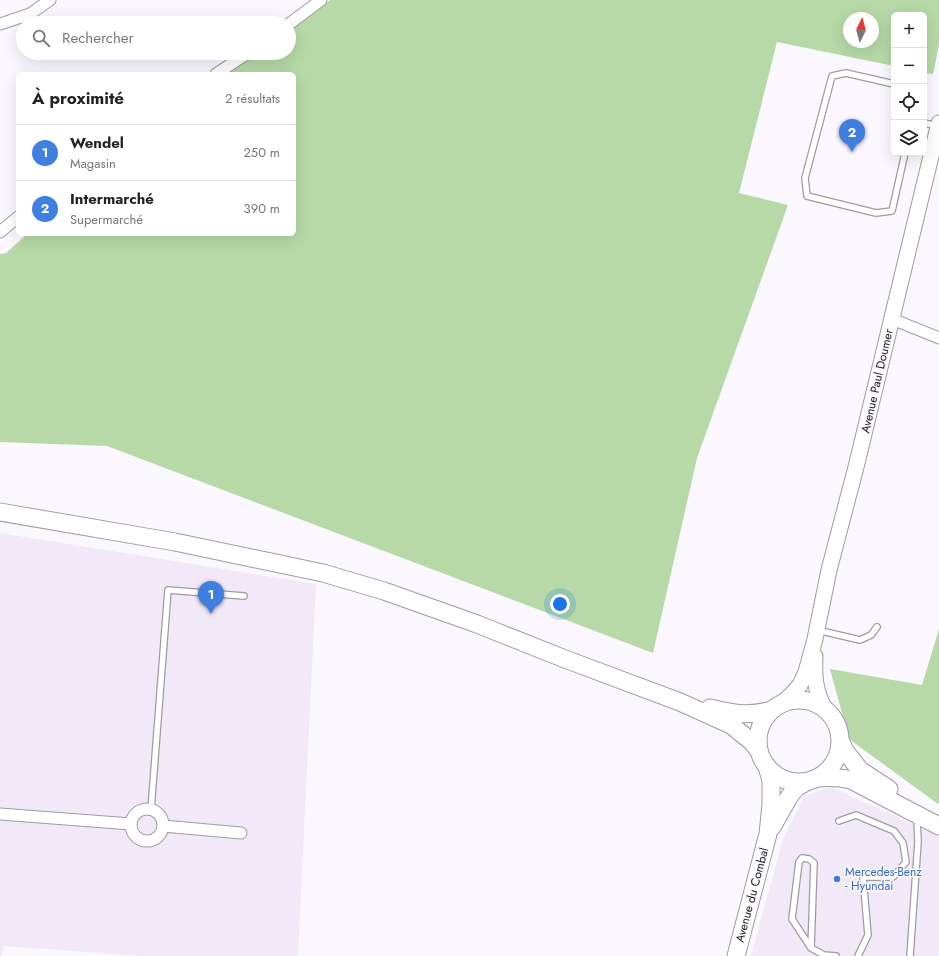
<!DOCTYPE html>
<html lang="fr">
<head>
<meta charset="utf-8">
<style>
	:root { --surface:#fff; --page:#f2f2f2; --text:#222; --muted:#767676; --line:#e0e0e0; --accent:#111827 }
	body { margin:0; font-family:Jost,sans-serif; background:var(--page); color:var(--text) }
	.controls { position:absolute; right:12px; top:12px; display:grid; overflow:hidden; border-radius:6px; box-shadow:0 4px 16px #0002 }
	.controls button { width:36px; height:36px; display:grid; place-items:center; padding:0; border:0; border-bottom:1px solid var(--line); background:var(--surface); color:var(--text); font:20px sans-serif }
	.compass { position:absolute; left:843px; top:12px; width:36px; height:36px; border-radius:50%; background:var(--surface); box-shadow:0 4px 16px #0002; rotate:6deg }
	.you { position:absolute; left:560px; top:604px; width:14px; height:14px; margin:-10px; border:3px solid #fff; border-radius:50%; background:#1a73e8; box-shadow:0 0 0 6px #1a73e833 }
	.badge { display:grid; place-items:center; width:26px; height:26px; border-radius:50%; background:var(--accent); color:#fff; font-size:13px; font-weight:700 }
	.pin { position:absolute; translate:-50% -33px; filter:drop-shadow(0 1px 2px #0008) }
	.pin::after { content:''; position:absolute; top:21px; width:14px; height:12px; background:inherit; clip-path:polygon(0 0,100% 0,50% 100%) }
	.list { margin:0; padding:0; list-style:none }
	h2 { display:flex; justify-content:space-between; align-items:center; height:52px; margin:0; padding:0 16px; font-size:17px }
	h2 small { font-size:13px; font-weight:400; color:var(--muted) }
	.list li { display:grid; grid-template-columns:26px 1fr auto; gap:12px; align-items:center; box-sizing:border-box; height:56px; padding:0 16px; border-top:1px solid var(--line) }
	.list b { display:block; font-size:15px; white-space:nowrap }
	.list p { margin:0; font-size:13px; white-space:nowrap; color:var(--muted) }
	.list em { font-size:13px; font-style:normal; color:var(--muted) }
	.icon { flex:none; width:22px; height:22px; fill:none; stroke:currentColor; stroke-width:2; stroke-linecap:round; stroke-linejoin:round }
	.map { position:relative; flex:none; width:939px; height:956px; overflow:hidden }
	.search { position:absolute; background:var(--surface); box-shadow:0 4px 16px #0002; left:16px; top:16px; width:280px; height:44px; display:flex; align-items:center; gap:10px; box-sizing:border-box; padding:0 14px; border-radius:22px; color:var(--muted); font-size:15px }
	.panel { position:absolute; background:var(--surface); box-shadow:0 4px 16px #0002; left:16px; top:72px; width:280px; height:164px; border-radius:6px }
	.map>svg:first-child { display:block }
	.built { fill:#f2e9f8 }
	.green { fill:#b6d9a7; fill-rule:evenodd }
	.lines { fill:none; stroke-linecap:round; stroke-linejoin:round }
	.service-casing { stroke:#a09ba3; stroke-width:8 }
	.minor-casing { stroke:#a09ba3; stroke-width:13 }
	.secondary-casing { stroke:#a09ba3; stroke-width:17 }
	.primary-casing { stroke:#a09ba3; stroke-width:19 }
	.service { stroke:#fff; stroke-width:5.5 }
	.minor { stroke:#fff; stroke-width:11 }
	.secondary { stroke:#fff; stroke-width:15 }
	.primary { stroke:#fff; stroke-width:17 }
	.shop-dot { fill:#3f7fe0; stroke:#fbf7fe; stroke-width:1.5 }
	.labels { text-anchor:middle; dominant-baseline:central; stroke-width:3; stroke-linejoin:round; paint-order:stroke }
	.street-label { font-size:12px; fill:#1d1c1f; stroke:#fbf7fe }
	.shop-label { font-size:12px; fill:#366cbe; stroke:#fbf7fe; text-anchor:start }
</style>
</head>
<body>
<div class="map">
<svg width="939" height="956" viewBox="0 0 939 956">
	<rect width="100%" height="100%" fill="#fbf7fe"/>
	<path class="built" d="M 0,533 L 316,584 L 298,956 L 143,956 L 3,946 L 2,956 L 0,956 Z
		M 832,787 L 939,836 L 939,956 L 751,956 L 783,839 L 804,796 Z"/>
	<path class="green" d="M 330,0 L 939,0 L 939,45 L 933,74 L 924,73 L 924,15 L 894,15 L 894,66 L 777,42 L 739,193 L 788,205 L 697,458 L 653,653 L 107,446 L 0,442 L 0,254 L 6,253 L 27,234 L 294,234 L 294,74 L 228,74 L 257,53 L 289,53 L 289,30 ZM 849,18 L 873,18 L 873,42 L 849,42 Z
		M 939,629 L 939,803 L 938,804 L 849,739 L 830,669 L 922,685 Z"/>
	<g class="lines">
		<g class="service-casing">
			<path id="service" d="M 894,84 L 846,73 L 832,76 L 805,178 L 807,196 L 876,213 L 892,211 L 905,153
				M 924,123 L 938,126
				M 817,630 L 860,640 L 871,635 L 877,627
				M 151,810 L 168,590 L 244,596
				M 839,821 L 856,815 L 894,831 L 903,843 L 906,862 L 893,877 L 863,877 L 868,935 L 858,956
				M 811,948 L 814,863 L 809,859 L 802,858 L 799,862 L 792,919 L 811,948 L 824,955 L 836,956
				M 910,956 L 918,842 L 917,817"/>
		</g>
		<g class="minor-casing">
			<path id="minor" d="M 0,24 L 30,14 L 50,0
				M 289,24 L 321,0
				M 216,74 L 248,53
				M 0,232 L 18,217
				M 892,319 L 939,338
				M131 825a16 16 0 1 1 32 0a16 16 0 1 1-32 0Z
				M 0,814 L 131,824
				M 163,826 L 241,833"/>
		</g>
		<g class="secondary-casing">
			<path id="secondary" d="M 815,656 C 814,677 815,689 824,708
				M 782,703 L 792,694 L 800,685 L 806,672 L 815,639 L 829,570 L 856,467 L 939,123"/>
		</g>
		<g class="primary-casing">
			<path id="primary" d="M 0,512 L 175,542 L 323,573 L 384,591 L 477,624 L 565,659 L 680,702 L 731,725 L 752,742 L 758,750
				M758 741a41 41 0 1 1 82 0a41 41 0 1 1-82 0Z
				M 710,708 C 731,713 749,717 771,710
				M 841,742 L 845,751 L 860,770 L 889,789
				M 818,778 C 830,777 839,777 851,780 L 939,826
				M 772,827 L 789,797 L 796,788 L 808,781
				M 736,956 L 768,834 L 771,805 L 771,780 L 767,767"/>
		</g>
		<use href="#service" class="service"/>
		<use href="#minor" class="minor"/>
		<use href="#secondary" class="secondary"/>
		<use href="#primary" class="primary"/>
	</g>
	<circle class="shop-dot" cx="837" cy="879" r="4"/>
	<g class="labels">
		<g class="street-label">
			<text transform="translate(877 381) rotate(-77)">Avenue Paul Doumer</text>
			<text transform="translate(752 895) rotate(-75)">Avenue du Combal</text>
		</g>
		<g class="shop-label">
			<text x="845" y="872">Mercedes-Benz<tspan x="845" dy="14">- Hyundai</tspan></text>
		</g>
	</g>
</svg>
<div class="controls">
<button>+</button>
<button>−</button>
<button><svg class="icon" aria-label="locate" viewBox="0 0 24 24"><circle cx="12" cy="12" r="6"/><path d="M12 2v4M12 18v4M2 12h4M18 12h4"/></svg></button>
<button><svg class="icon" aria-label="layers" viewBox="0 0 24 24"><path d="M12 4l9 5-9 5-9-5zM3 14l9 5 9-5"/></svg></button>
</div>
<svg class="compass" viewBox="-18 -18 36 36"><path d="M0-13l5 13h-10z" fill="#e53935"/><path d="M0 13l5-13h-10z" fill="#767676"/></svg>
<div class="you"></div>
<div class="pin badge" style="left:211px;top:614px;background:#3f7fe0">1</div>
<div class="pin badge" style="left:852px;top:152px;background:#3f7fe0">2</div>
<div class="search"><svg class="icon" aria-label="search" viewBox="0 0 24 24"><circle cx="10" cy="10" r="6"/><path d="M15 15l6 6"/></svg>Rechercher</div>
<section class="panel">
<h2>À proximité<small>2 résultats</small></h2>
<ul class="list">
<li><span class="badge" style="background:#3f7fe0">1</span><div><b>Wendel</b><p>Magasin</p></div><em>250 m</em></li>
<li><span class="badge" style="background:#3f7fe0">2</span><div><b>Intermarché</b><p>Supermarché</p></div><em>390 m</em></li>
</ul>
</section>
</div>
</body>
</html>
